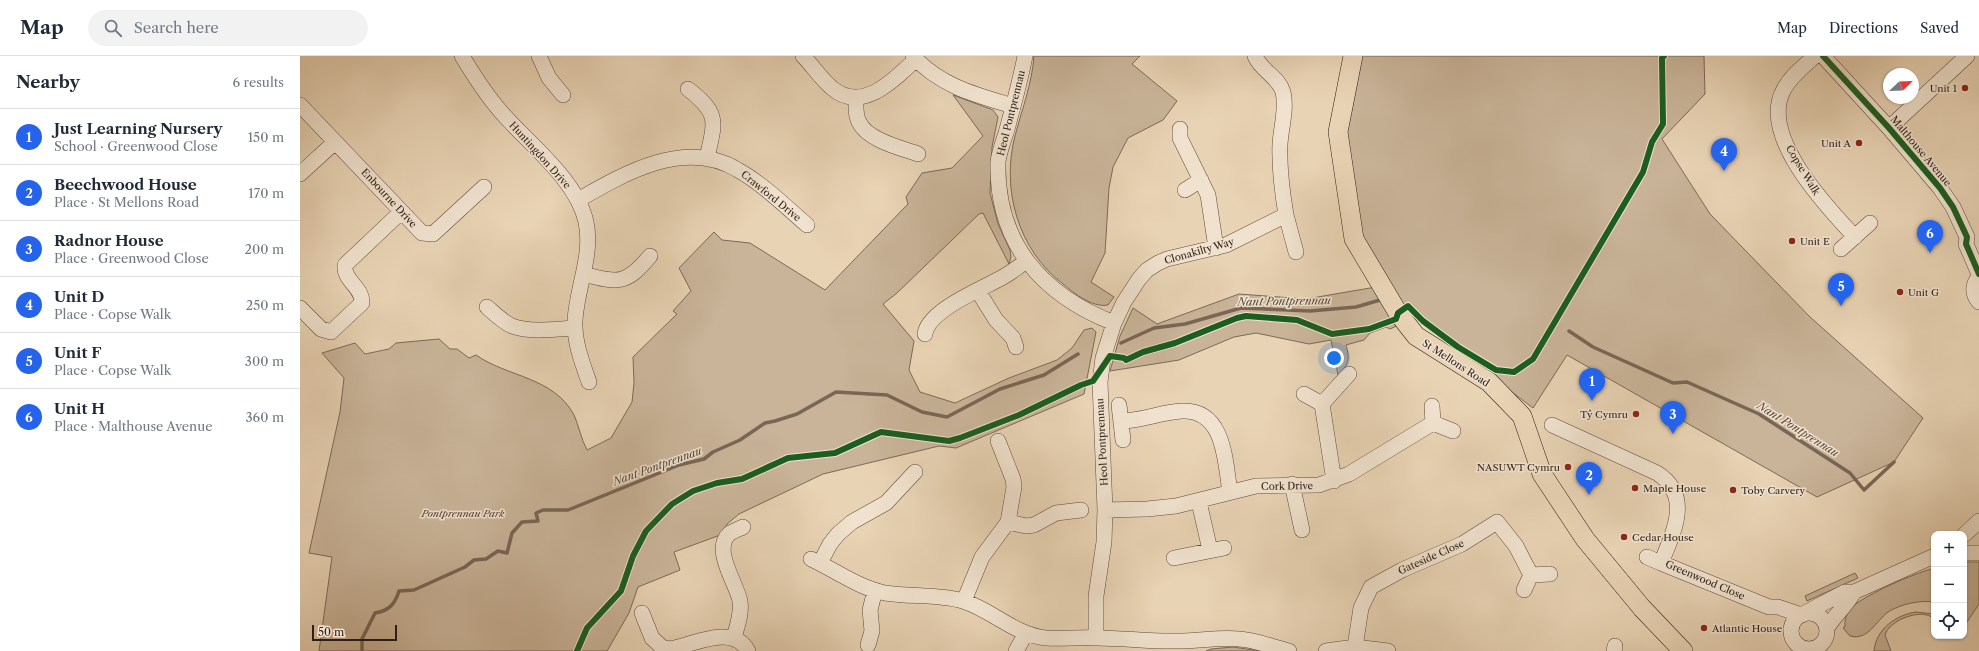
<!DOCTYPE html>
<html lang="en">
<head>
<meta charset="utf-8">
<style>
	:root { --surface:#fff; --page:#f2f2f3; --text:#1f2937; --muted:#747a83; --line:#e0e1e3; --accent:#2563eb }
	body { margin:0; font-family:"Libre Caslon Text",serif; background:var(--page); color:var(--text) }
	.controls { position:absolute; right:12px; bottom:12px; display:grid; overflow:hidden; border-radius:8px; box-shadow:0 1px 3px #0004 }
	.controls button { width:36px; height:36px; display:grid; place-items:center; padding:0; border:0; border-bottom:1px solid var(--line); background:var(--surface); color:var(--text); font:20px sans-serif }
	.compass { position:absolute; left:1583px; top:12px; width:36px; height:36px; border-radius:50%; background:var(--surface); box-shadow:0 1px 3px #0004; rotate:67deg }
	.scale { position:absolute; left:12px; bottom:10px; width:85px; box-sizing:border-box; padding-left:4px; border:2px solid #301f18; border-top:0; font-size:11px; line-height:14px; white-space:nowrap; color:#301f18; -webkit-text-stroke:3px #f0e2ce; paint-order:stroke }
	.you { position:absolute; left:1034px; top:302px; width:14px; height:14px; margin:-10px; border:3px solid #fff; border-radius:50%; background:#1a73e8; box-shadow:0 0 0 6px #1a73e833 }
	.badge { display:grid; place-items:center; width:26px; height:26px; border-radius:50%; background:var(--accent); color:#fff; font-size:13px; font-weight:700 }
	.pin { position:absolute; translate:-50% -33px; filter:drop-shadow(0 1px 2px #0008) }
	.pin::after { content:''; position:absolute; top:21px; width:14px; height:12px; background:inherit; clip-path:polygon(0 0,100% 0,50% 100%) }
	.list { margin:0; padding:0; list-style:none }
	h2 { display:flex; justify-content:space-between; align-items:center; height:52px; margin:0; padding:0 16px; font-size:17px }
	h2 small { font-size:13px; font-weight:400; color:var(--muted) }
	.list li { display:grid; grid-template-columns:26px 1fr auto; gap:12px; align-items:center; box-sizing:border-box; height:56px; padding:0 16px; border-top:1px solid var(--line) }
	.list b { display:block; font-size:15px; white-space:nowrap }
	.list p { margin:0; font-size:13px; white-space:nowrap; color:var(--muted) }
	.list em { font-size:13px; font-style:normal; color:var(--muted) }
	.icon { flex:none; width:22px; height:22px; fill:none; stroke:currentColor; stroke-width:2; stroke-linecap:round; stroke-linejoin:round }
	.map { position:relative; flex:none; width:1679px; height:595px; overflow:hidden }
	header { display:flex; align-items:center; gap:24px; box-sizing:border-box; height:56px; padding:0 20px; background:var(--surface); border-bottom:1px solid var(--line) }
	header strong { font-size:19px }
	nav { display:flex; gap:22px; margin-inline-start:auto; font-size:14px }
	.search { width:280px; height:36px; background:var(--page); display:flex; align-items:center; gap:10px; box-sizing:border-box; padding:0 14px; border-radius:22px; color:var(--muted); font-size:15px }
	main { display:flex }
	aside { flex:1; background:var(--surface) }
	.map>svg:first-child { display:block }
	.green { fill:#c9b499; stroke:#7c6a58 }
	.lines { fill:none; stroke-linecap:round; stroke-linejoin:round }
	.stream { stroke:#796656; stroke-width:3.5 }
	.minor-casing { stroke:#5e4c3f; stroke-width:16 }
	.major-casing { stroke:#301f18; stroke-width:20 }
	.minor { stroke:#f0e2ce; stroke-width:15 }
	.major { stroke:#e8d3b4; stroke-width:19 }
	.cycleway-casing { stroke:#f0e2ce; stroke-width:8 }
	.cycleway { stroke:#1b5e20; stroke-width:6 }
	.poi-dot { fill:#8f2418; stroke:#f0e2ce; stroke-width:1.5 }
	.labels { text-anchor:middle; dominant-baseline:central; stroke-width:3; stroke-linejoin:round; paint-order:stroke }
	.poi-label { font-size:10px; fill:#301f18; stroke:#f0e2ce; text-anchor:start }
	.street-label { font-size:10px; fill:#301f18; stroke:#f0e2ce }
	.park-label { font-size:10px; font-style:italic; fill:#564438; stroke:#f0e2ce }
	.water-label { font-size:11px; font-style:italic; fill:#5a493c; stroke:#f0e2ce }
</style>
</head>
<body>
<header>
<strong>Map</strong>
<div class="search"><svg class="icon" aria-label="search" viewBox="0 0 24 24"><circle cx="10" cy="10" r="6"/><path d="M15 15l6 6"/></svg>Search here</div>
<nav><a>Map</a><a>Directions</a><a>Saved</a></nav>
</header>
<main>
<aside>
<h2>Nearby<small>6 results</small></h2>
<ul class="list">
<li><span class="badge">1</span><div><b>Just Learning Nursery</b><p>School · Greenwood Close</p></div><em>150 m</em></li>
<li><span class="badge">2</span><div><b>Beechwood House</b><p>Place · St Mellons Road</p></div><em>170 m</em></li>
<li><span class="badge">3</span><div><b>Radnor House</b><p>Place · Greenwood Close</p></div><em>200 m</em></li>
<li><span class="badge">4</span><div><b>Unit D</b><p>Place · Copse Walk</p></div><em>250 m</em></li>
<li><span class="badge">5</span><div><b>Unit F</b><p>Place · Copse Walk</p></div><em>300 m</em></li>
<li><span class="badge">6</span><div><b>Unit H</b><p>Place · Malthouse Avenue</p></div><em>360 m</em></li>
</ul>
</aside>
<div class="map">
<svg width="1679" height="595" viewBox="0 0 1679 595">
	<rect width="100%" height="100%" fill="#e8d3b4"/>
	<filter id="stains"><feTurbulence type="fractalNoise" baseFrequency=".005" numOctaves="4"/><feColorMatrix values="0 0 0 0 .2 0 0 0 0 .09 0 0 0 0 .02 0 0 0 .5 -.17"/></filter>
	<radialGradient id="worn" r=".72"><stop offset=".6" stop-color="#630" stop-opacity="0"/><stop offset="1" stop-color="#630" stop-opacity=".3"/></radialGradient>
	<path class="green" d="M 734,0 L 840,0 L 832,8 L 877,45 L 863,64 L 828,82 L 813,111 L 809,132 L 805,197 L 791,226 L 814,241 L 808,249 C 792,252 774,237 763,228 C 718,194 701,133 715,80 C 722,53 732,28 734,0 Z
		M 1060,0 L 1404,0 L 1405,38 L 1362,83 L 1410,158 L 1510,261 L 1623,362 L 1594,406 L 1517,441 L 1267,299 L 1233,352 L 1106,256 L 1060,182 L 1043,77 Z
		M 653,39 L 693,54 L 698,61 L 692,91 L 690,137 L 698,168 L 710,194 L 711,201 L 709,208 L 683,157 L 679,158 L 597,237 L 583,248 L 614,285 L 609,314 L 620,336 L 655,347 L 709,322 L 757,304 L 772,292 L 784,274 L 792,272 L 796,276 L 784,338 L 656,392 L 639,390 L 523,418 L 439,458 L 427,468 L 423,478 L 374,496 L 380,514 L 338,531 L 329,557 L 307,595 L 19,595 L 32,501 L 9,497 L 40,356 L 44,322 L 22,297 L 55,287 L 65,298 L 89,293 L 96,287 L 139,283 L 150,293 L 157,293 L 169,302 L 176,299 C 207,321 254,321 274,359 C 279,370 281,383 287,394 L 311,382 L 332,346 L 334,327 L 333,301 L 377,258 L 373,255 L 391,235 L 379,212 L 414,176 L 422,184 L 450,187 L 525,234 L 608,148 L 606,141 L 622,117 L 652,112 L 683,80 Z
		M 1076,231 L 1101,268 L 1090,273 L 1086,271 L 1070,277 L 1064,284 L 1046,289 C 1050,303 1049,309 1038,319 L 1031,284 L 1009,288 L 956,277 L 934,281 L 879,304 L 810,315 L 820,280 L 833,252 L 857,268 L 939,238 L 1006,243 Z
		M 1664,506 L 1679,506 L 1679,548 L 1667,566 L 1664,562 Z
		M 1634,512 L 1634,546 C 1619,544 1601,548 1588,556 C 1576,565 1568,585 1550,580 L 1543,572 L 1545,571 C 1544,564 1547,556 1552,551 C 1570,536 1611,519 1634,512 Z
		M 1555,517 L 1558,522 L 1507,545 L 1505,540 Z
		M 1616,556 L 1634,558 L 1634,563 C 1623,551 1589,564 1585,579 L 1591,595 L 1574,595 C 1576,573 1596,559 1616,556 Z
		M 933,591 L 960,595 L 906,595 L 911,593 Z"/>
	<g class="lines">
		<path class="stream" d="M 1269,275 L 1293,291 L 1373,327 L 1387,326 L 1459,358 L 1550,417 L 1564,434 L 1594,406
			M 821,287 L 854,272 L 885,268 L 941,252 L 1010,255 L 1056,251 L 1080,244
			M 62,595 L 62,583 L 75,557 C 89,555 95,548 99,535 L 114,534 L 165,511 L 174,504 L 186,503 L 198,495 L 207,497 L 212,477 L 222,466 L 238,465 L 236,457 L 243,454 L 268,454 L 379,409 L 404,403 L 413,396 L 440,384 L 465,367 L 475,365 L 497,358 L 536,336 L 587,339 L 622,356 L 647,361 L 700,333 L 744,319 L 778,298"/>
		<g class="minor-casing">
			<path id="minor" d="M 162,0 C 174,20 186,39 202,57 C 229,88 277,124 286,166 C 293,199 277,231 275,264 C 274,286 282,306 289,326
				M 239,0 L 249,22 L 263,39
				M 503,0 C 513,10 521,23 532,32 C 562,58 595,23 616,3
				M 613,0 C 640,30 676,39 713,50
				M 725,0 C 720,26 713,51 706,77 C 703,86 699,97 698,106 C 696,187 742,239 814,267
				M 1515,0 C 1504,10 1491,20 1484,33 C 1458,79 1526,150 1555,181
				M 1523,0 L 1589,72 L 1640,132 L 1653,151 L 1667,181 L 1666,188 L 1679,218
				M 388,33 C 420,58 415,65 407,102
				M 556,42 C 556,49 555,59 559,66 C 567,84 601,92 618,98
				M 0,49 L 122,177 L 133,178 L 184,131
				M 1589,72 L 1667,0
				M 880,73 L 880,82 L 908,139 L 916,192
				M 0,118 L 35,86
				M 885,134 L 901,124
				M 278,144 C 325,117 385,82 438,114 C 463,128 485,150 507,169
				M 986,159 L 996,196
				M 1541,193 L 1570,167
				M 283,218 C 319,227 326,229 350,200
				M 1679,221 C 1672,229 1672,238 1679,246
				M 678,235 L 696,264 L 713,282 L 716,291
				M 187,251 C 194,257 203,266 212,270 C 231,277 255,273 275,272
				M 0,252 L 21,273 L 31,276 L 62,247 C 63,231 43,225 45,209 L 101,156
				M 625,278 C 628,254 684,232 703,221 C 712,216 719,210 727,205
				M 1004,338 L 1022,348
				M 819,349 L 823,384
				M 1132,350 L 1133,367 L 1153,375
				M 821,365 C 842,365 861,356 882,355 C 925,353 925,406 930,436
				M 1252,369 L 1357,417 C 1393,440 1373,477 1361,507 L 1469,551 L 1478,551 L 1502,559
				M 1034,425 L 1022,348 L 1049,318
				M 992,428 L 1002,474
				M 899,446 L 910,494
				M 805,454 L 847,453 L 876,450 L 956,430 L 1019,429 L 1049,418 L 1133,367
				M 708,466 L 726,470 L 734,469 L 756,457 L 781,454
				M 1664,479 L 1679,465
				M 1664,497 L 1679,497
				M 1347,501 L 1361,507
				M 874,502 L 924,492
				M 511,503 C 535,514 559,532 585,537 C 611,541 638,538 663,545 C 692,554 715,579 746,582 C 763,583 780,581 797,582 C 824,582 851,586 879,585 C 899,585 919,581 939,583 C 956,584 972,591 989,595
				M 520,507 L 530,488 L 538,478 L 552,466 L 586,447 L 615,416
				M 1231,519 L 1250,518
				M 664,545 L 682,501 L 708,466 L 714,431 L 713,423 L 698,385
				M 342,557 L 352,582 L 363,592
				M1491 575a18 18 0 1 1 36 0a18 18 0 1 1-36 0Z
				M 1503,558 L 1545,536 L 1554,536 L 1634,500
				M 1527,572 C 1535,559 1547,549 1554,536
				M 434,582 C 437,570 442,558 440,545 C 437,528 412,494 429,478 C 433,475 439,473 443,471
				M 796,582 L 796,540 L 804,486 L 805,454 L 800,326 L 803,302 L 814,267 L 824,246 L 839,223 L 847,214 L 858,207 L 867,203 L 926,189 L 986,159 C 982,135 979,112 980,88 C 981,72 987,52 983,36 C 979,21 961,15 955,0
				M 568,589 L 572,575 L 570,554 L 575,534
				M 1055,591 L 1061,552 L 1071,531 L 1102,514 L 1162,488 L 1197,466 L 1216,490 L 1231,519 L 1224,534
				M 362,595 L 363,592 L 370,593 C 393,589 433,567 448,595
				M 716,595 L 726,577
				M 1026,595 L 1055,591 L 1088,595
				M 1314,595 L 1315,590"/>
		</g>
		<g class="major-casing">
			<path id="major" d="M 1053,0 L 1038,76 L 1054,183 L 1098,257 L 1116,280 L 1189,326 L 1222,360 L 1242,418 L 1285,483 L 1342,552 L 1383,595"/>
		</g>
		<use href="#minor" class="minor"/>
		<use href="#major" class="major"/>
		<g class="cycleway-casing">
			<path id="cycleway" d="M 1523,0 L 1589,72 L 1640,132 L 1653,151 L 1667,181 L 1666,188 L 1679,218
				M 277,595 L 287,572 L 321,535 L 333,500 L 346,475 L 372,448 L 393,435 L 417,427 L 442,423 L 488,402 L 535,397 L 581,376 L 649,385 L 660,382 L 719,359 L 781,329 L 793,325 L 810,300 L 824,302 L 826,304 L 843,296 L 875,287 L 937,262 L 946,260 L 997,264 L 1032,278 L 1069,273 L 1096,263 L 1098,257 L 1108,250 L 1123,265 L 1158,291 L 1196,314 L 1214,316 L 1233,303 L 1343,116 L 1352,86 L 1363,68 L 1362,2 L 1364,0"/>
		</g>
		<use href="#cycleway" class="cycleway"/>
	</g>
	<g class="poi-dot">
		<circle cx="1665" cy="32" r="4"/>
		<circle cx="1559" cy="87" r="4"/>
		<circle cx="1492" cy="185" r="4"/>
		<circle cx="1600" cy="236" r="4"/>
		<circle cx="1336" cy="358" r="4"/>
		<circle cx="1268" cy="411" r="4"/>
		<circle cx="1335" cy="432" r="4"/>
		<circle cx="1433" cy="434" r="4"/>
		<circle cx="1324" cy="481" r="4"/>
		<circle cx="1404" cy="572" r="4"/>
	</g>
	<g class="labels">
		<g class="poi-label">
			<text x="1657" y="32" text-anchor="end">Unit 1</text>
			<text x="1551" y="87" text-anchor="end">Unit A</text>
			<text x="1500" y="185">Unit E</text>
			<text x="1608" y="236">Unit G</text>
			<text x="1328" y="358" text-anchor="end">Tŷ Cymru</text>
			<text x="1260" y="411" text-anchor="end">NASUWT Cymru</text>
			<text x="1343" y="432">Maple House</text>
			<text x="1441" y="434">Toby Carvery</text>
			<text x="1332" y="481">Cedar House</text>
			<text x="1412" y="572">Atlantic House</text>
		</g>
		<g class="street-label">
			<text transform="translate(711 57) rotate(-76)">Heol Pontprennau</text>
			<text transform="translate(1621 95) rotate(50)">Malthouse Avenue</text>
			<text transform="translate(240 99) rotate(48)">Huntingdon Drive</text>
			<text transform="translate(1503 114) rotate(59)">Copse Walk</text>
			<text transform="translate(471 140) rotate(39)">Crawford Drive</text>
			<text transform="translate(89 142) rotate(47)">Enbourne Drive</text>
			<text transform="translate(899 195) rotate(-16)">Clonakilty Way</text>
			<text transform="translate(1156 307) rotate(33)">St Mellons Road</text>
			<text transform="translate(802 386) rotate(-93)">Heol Pontprennau</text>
			<text transform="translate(987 430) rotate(-1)">Cork Drive</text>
			<text transform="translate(1131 501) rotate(-24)">Gateside Close</text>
			<text transform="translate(1405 524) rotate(23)">Greenwood Close</text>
		</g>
		<g class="park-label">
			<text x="163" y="457">Pontprennau Park</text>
		</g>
		<g class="water-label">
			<text transform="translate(984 245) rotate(-1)">Nant Pontprennau</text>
			<text transform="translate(1498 373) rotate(32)">Nant Pontprennau</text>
			<text transform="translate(357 410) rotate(-20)">Nant Pontprennau</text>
		</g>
	</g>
	<rect width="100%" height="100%" filter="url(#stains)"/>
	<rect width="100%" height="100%" fill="url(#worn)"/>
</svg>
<div class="controls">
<button>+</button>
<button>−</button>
<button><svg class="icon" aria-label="locate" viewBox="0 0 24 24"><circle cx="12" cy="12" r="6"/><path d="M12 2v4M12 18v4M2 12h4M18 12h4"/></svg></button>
</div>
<svg class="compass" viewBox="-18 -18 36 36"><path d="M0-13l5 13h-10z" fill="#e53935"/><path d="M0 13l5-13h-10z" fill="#747a83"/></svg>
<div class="scale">50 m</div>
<div class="you"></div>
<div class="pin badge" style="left:1292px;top:345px">1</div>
<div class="pin badge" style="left:1289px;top:439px">2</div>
<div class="pin badge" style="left:1373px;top:378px">3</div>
<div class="pin badge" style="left:1424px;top:115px">4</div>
<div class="pin badge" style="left:1541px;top:250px">5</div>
<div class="pin badge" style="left:1630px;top:197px">6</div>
</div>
</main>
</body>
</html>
